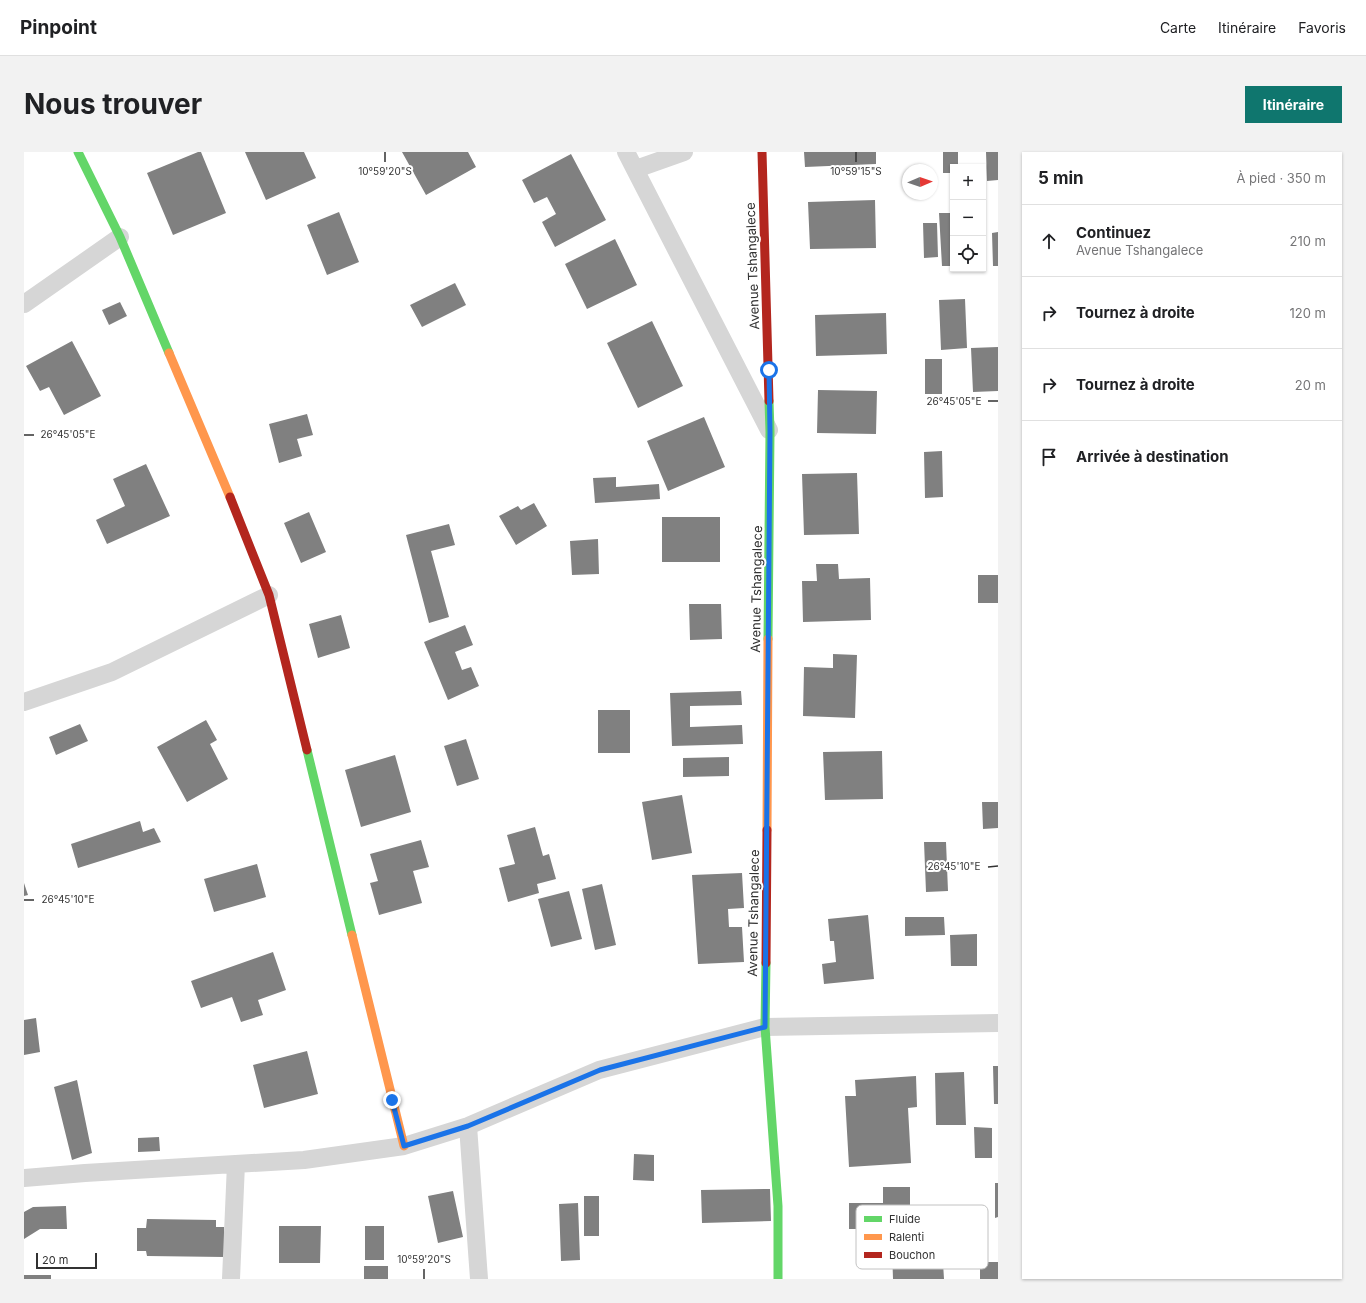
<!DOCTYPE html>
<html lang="fr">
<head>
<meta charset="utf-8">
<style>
	:root { --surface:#fff; --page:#f2f2f2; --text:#202124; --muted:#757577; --line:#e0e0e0; --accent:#0f766e }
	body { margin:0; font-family:Inter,sans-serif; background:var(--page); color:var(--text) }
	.controls { position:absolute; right:12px; top:12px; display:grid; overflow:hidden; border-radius:0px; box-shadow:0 1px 3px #0004 }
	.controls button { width:36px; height:36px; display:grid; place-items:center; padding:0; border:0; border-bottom:1px solid var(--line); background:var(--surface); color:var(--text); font:20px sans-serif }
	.compass { position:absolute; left:878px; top:12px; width:36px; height:36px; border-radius:50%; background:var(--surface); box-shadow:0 1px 3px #0004; rotate:88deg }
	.scale { position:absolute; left:12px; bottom:10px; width:61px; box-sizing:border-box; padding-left:4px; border:2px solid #323232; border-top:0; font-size:11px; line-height:14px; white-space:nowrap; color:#323232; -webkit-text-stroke:3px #fff; paint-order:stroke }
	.stop { position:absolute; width:12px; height:12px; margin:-9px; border:3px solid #1a73e8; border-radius:50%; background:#fff }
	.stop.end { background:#1a73e8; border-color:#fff; box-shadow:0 1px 4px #0008 }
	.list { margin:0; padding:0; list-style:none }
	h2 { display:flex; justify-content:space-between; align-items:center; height:52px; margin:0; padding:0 16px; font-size:17px }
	h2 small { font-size:13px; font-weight:400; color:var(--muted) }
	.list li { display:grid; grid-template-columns:26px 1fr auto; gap:12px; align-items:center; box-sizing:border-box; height:72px; padding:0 16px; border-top:1px solid var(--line) }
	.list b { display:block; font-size:15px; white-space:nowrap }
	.list p { margin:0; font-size:13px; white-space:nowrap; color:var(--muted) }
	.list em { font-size:13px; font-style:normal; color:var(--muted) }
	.icon { flex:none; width:22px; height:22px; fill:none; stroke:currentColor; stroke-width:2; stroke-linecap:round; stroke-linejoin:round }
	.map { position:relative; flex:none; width:974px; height:1127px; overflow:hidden; border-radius:0px }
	header { display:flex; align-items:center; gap:24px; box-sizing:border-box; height:56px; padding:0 20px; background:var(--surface); border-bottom:1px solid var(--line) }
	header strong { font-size:19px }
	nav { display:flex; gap:22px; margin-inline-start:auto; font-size:14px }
	.intro { display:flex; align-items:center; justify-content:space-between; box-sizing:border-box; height:96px; padding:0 24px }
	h1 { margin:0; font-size:28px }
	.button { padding:10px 18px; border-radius:0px; background:var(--accent); color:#fff; font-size:14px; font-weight:700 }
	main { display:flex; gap:24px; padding:0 24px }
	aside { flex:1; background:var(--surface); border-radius:0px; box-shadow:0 1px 3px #0004 }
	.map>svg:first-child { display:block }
	.building { fill:#808080 }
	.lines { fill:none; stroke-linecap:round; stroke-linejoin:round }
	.street { stroke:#d6d6d6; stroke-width:18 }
	.fast { stroke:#63d668; stroke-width:9 }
	.slow { stroke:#ff974d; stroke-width:9 }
	.jam { stroke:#b3261e; stroke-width:9 }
	.route { stroke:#1a73e8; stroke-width:5 }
	.ticks { fill:none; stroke:#323232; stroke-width:1.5 }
	.labels { text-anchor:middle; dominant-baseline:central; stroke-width:4; stroke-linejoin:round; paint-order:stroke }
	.street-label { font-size:13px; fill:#323232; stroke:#fff }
	.key { fill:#fff; stroke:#c2c2c2; stroke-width:1 }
	.key-label { font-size:11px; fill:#323232 }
	.ticks-label { font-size:10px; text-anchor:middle; fill:#323232; stroke:#fff; stroke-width:4; stroke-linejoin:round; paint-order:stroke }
</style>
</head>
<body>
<header>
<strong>Pinpoint</strong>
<nav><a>Carte</a><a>Itinéraire</a><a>Favoris</a></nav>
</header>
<div class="intro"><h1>Nous trouver</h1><a class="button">Itinéraire</a></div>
<main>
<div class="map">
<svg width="974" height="1127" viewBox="0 0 974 1127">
	<rect width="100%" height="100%" fill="#fff"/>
	<path class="building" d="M 174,0 L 177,0 L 202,61 L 149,83 L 123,21 Z
		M 221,0 L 280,0 L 292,26 L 242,48 Z
		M 378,0 L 444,0 L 452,15 L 402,43 Z
		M 780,0 L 852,0 L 852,12 L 781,15 Z
		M 919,0 L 934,0 L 934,15 L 929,15 L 929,21 L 919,21 Z
		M 962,0 L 974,0 L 974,28 L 963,29 Z
		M 547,2 L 582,68 L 531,95 L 518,70 L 532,62 L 523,45 L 510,51 L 498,28 Z
		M 851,48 L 852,96 L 786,97 L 784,50 Z
		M 315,60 L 335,110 L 303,123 L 283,73 Z
		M 915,61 L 929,61 L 929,114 L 918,114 Z
		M 899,71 L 913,71 L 914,105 L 900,106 Z
		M 974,80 L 974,114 L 969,114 L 968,81 Z
		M 591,87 L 613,133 L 563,157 L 541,112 Z
		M 431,131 L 442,153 L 398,175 L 386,153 Z
		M 941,147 L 943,196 L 917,198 L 915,148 Z
		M 96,150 L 103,164 L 85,173 L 78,158 Z
		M 862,161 L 863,202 L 792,204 L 791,163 Z
		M 628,169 L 659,234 L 614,256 L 583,191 Z
		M 48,189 L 77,244 L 40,263 L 25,235 L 16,239 L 2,214 Z
		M 974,195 L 974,239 L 949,240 L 947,196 Z
		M 901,207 L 918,207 L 918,242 L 901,242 Z
		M 794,238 L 853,239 L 852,282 L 793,281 Z
		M 283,262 L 289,283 L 273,287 L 278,304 L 255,311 L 245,272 Z
		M 680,265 L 701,315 L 644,339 L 623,289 Z
		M 918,299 L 919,345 L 901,346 L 900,300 Z
		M 122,312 L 146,364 L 83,392 L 72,368 L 101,354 L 89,327 Z
		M 833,321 L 835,382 L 780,383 L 778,322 Z
		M 592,325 L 592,335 L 635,332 L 636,347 L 571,351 L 569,326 Z
		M 510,351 L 523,374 L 492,393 L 475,364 L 494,354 L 497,358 Z
		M 285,360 L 302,400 L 277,411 L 260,371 Z
		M 638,365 L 696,365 L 696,410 L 638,410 Z
		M 425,372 L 431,393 L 407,399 L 425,465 L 405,471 L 382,383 Z
		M 574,387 L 575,422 L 548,423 L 546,389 Z
		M 792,412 L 814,412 L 815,427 L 846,426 L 847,468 L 779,470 L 778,429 L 793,429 Z
		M 954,423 L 974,423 L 974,451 L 954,451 Z
		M 665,452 L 697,452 L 698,487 L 666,488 Z
		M 317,463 L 326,496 L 294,506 L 285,472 Z
		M 441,473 L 449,493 L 431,500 L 438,518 L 447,515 L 455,534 L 424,548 L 400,490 Z
		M 809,502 L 833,503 L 831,566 L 779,564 L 780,515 L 809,516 Z
		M 717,539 L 718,553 L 666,554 L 666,575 L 718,573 L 719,592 L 648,594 L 646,541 Z
		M 574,558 L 606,558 L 606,601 L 574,601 Z
		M 182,568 L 193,588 L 186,592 L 204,627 L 163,650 L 133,595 Z
		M 56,572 L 64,589 L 32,603 L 25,585 Z
		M 442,587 L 455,627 L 433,634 L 420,594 Z
		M 858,599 L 859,647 L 801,648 L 799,600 Z
		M 371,603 L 387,660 L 337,675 L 321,618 Z
		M 705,605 L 705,624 L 659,625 L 659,606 Z
		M 658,643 L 668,701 L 628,708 L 618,650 Z
		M 958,650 L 974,650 L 974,676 L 959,677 Z
		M 116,669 L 119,680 L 130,676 L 137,690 L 54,716 L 47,692 Z
		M 511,675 L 519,704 L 525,702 L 532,727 L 513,732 L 515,741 L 484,750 L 475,716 L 491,712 L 483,683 Z
		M 397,688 L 405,715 L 389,719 L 398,751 L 355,763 L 346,731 L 354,729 L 346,702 Z
		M 900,690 L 922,690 L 924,739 L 902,740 Z
		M 233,712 L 242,745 L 190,760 L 180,727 Z
		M 718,721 L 720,756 L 704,757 L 705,775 L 718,775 L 720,810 L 674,812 L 668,723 Z
		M 0,731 L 4,743 L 0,744 Z
		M 578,732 L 592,793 L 571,798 L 558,737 Z
		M 545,739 L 558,787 L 527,795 L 514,747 Z
		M 844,763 L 850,827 L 800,832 L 798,812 L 812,810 L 810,789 L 806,789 L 804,767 Z
		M 881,765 L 920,765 L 921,783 L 881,784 Z
		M 953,782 L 953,814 L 927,814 L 926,783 Z
		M 249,800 L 262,838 L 234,848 L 239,863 L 217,870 L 208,845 L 177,856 L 167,829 Z
		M 12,866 L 16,900 L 0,903 L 0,868 Z
		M 283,899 L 294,942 L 240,956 L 229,913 Z
		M 969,914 L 974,914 L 974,952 L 970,952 Z
		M 940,920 L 942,973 L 912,973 L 911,921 Z
		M 892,924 L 893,955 L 884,956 L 887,1011 L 825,1015 L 821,944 L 832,944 L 831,928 Z
		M 53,928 L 68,1001 L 48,1008 L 30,935 Z
		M 950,975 L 968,976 L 968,1006 L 951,1006 Z
		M 135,985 L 136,999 L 114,1000 L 114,986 Z
		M 610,1002 L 630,1003 L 630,1029 L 609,1028 Z
		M 971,1031 L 974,1031 L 974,1065 L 971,1066 Z
		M 859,1035 L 886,1035 L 886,1077 L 825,1077 L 825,1051 L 859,1051 Z
		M 746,1037 L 747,1069 L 678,1071 L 677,1038 Z
		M 429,1039 L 439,1085 L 414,1091 L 404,1044 Z
		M 560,1044 L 575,1044 L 575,1084 L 560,1084 Z
		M 554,1051 L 556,1108 L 537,1109 L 535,1052 Z
		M 42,1054 L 43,1077 L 16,1077 L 0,1087 L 0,1060 L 9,1055 Z
		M 123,1067 L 192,1068 L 192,1075 L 200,1075 L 200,1105 L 123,1104 L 122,1099 L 113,1099 L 113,1076 L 122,1076 Z
		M 255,1074 L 297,1074 L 296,1111 L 255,1111 Z
		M 341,1074 L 360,1074 L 360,1108 L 341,1108 Z
		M 918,1094 L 920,1127 L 869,1127 L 868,1097 Z
		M 956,1110 L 974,1110 L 974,1127 L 956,1127 Z
		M 340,1114 L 364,1114 L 364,1127 L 340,1127 Z
		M 0,1123 L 27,1123 L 27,1127 L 0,1127 Z"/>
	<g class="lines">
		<path class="street" d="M 602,0 L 745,278
			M 612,17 L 660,0
			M 0,152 L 96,85
			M 0,550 L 88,520 L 245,443
			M 444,974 L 455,1127
			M 0,1026 L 61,1021 L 280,1008 L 380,994 L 444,974 L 575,918 L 741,875 L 974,871
			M 207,1127 L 212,1012"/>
		<path class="fast" d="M 54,0 L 96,85 L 145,201
			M 744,487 L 746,280 L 745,249
			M 283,598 L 328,783
			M 742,811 L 741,875 L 754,1054 L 754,1127"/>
		<path class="slow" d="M 145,201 L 206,345
			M 743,678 L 744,487
			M 328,783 L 380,994"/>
		<path class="jam" d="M 738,0 L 745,249
			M 206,345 L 245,443 L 283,598
			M 742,811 L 743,678"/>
	</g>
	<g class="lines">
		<path class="route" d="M 368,948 L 380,994 L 444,974 L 576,918 L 741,875 L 746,280 L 745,218"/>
	</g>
	<path class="ticks" d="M 361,0 L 361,10M 832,0 L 832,10M 964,249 L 974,249M 0,283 L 10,283M 964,715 L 974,714M 0,748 L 10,748M 400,1117 L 400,1127"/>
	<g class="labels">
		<g class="street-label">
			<text transform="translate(728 114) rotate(-92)">Avenue Tshangalece</text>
			<text transform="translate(732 437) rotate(-89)">Avenue Tshangalece</text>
			<text transform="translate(729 761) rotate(-89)">Avenue Tshangalece</text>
		</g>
	</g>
	<rect x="832" y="1053" width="132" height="64" rx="6" class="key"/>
	<rect x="840" y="1064" width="18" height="6" fill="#63d668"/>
	<rect x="840" y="1082" width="18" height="6" fill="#ff974d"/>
	<rect x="840" y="1100" width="18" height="6" fill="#b3261e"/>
	<g class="key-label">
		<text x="865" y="1071">Fluide</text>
		<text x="865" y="1089">Ralenti</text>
		<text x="865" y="1107">Bouchon</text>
	</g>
	<g class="ticks-label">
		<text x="361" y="23">10°59'20"S</text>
		<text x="832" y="23">10°59'15"S</text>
		<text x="930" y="253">26°45'05"E</text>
		<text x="44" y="286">26°45'05"E</text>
		<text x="930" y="718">26°45'10"E</text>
		<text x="44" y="751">26°45'10"E</text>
		<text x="400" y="1111">10°59'20"S</text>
	</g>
</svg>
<div class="controls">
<button>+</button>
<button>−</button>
<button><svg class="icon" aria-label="locate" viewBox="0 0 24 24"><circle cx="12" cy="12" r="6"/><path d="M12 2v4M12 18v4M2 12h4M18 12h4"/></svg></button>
</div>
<svg class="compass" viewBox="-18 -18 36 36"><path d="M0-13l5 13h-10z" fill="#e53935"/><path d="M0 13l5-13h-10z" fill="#757577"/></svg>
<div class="scale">20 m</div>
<div class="stop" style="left:745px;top:218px"></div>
<div class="stop end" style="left:368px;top:948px"></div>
</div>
<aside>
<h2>5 min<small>À pied · 350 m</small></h2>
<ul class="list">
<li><svg class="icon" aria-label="ahead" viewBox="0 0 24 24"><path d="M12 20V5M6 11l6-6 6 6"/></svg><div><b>Continuez</b><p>Avenue Tshangalece</p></div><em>210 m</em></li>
<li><svg class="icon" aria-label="right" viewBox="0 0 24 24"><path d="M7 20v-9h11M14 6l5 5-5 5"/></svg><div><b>Tournez à droite</b></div><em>120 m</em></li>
<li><svg class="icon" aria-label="right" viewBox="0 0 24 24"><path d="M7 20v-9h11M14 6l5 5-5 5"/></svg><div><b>Tournez à droite</b></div><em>20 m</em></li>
<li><svg class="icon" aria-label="arrive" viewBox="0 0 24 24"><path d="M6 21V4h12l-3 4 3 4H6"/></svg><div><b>Arrivée à destination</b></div></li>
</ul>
</aside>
</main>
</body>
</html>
